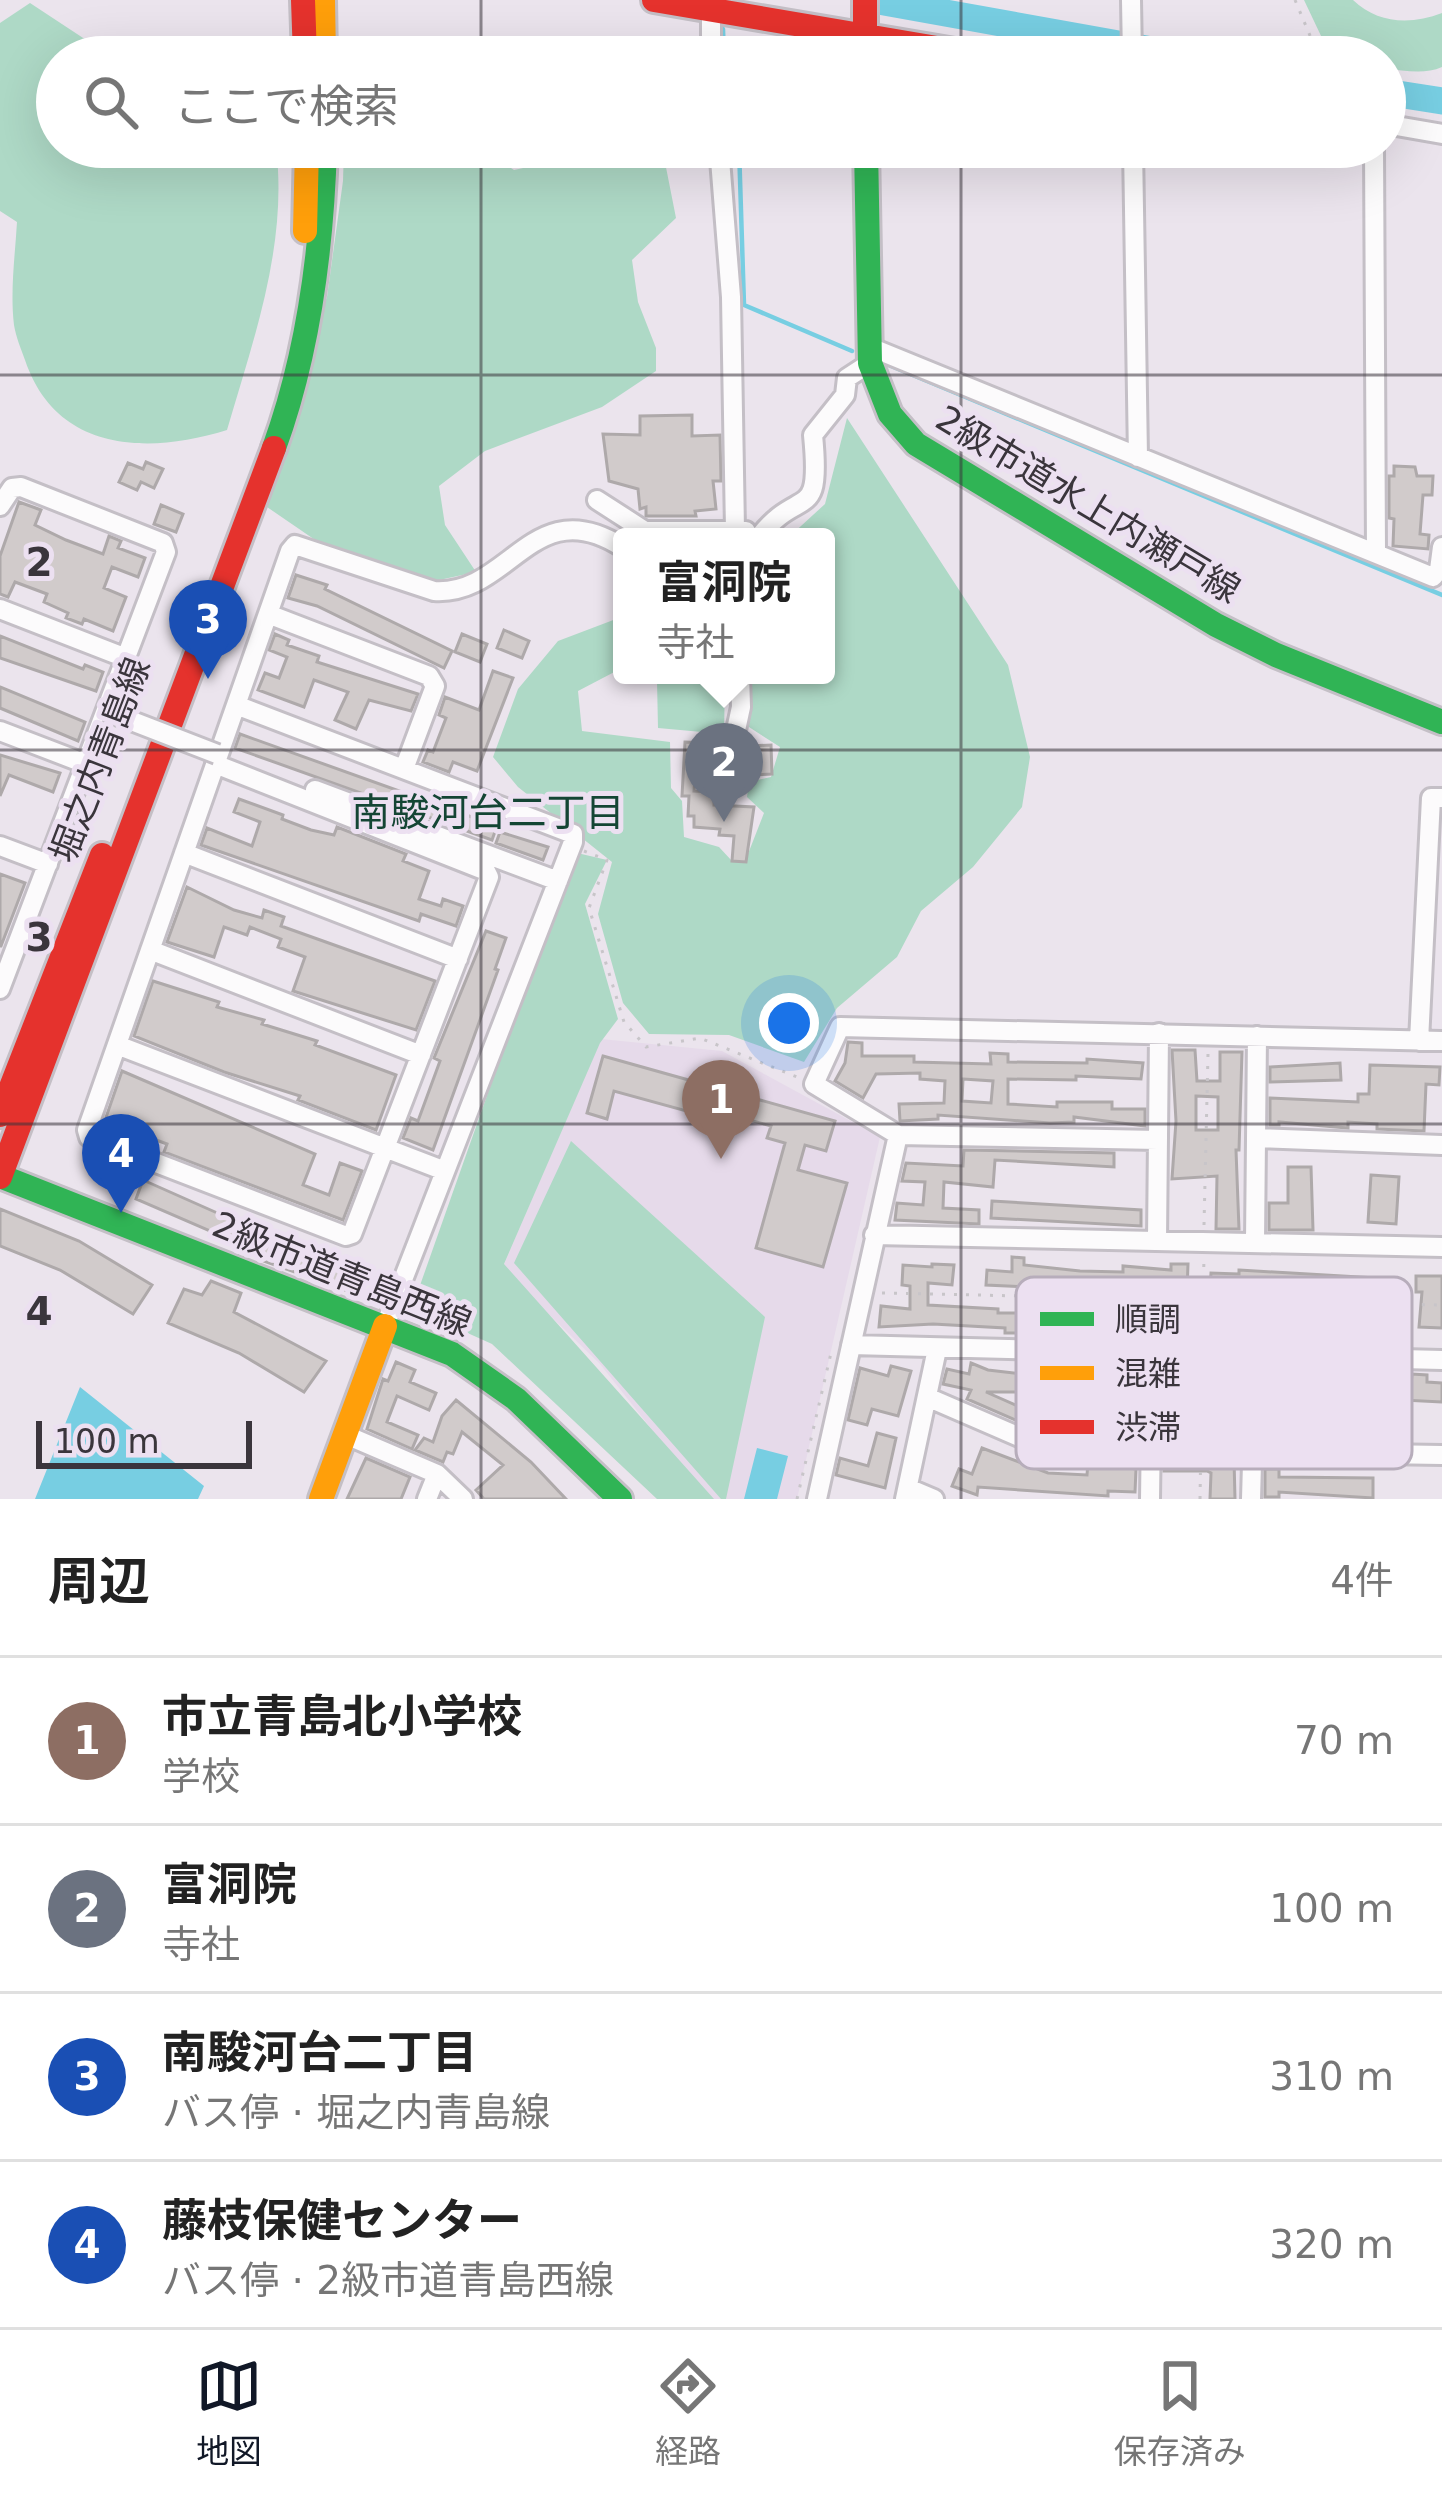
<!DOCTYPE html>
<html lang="ja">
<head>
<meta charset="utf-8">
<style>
	:root { --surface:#fff; --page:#f2f2f2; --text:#222; --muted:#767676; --line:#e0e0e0; --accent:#111827 }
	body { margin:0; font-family:"DejaVu Sans","Noto Sans JP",sans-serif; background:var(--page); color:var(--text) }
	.scale { position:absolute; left:36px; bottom:30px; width:216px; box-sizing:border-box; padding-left:12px; border:6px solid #3a353c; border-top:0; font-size:33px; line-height:42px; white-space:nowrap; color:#3a353c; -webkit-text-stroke:9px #ece0f1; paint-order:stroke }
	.you { position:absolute; left:789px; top:1023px; width:42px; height:42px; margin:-30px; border:9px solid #fff; border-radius:50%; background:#1a73e8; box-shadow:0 0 0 18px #1a73e833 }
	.badge { display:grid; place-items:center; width:78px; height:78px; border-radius:50%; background:var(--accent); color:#fff; font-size:39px; font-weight:700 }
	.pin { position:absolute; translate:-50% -99px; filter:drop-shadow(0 3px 6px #0008) }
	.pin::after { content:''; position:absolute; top:63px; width:42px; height:36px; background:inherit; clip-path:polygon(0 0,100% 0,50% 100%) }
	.popup { position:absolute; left:613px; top:528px; width:222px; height:156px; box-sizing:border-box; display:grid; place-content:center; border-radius:12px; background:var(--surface); filter:drop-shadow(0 3px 9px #0005); font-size:39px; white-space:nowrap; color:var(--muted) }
	.popup b { font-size:45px; color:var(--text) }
	.popup::after { content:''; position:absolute; left:50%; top:100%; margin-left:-24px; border:24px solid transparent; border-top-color:var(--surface) }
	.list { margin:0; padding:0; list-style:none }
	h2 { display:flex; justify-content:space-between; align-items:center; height:156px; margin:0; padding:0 48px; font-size:51px }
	h2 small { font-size:39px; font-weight:400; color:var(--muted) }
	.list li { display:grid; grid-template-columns:78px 1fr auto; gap:36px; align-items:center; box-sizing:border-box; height:168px; padding:0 48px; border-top:3px solid var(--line) }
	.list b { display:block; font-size:45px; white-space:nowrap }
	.list p { margin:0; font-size:39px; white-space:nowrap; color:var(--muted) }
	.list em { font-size:39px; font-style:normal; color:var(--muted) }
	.icon { flex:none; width:66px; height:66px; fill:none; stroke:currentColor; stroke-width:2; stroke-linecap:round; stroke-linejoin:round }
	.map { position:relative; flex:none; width:1442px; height:1499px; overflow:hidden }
	.search { position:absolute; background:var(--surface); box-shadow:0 12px 48px #0002; left:36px; right:36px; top:36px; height:132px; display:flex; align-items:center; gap:30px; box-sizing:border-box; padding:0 42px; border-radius:66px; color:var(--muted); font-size:45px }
	.sheet { height:828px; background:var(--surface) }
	nav { display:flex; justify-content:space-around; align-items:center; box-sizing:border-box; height:168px; border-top:3px solid var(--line); background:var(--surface); font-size:33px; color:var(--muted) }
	nav a { display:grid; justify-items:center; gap:6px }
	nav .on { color:var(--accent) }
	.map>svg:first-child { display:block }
	.built { fill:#e6daea }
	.green { fill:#aed9c6 }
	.water { fill:#77cee2 }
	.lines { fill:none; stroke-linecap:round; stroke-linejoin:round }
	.stream { stroke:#77cee2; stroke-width:4.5 }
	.river { stroke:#77cee2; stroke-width:27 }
	.building { fill:#d1cbcb; stroke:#aea9aa; stroke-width:3; fill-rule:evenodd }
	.street-casing { stroke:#c4bfc6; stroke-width:24 }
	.fast-casing { stroke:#c4bfc6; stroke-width:30 }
	.slow-casing { stroke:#c4bfc6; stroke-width:30 }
	.jam-casing { stroke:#c4bfc6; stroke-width:30 }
	.path { stroke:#c8c5c9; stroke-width:3; stroke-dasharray:3 9; stroke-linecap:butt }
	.street { stroke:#fcfbfc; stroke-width:18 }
	.fast { stroke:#30b455; stroke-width:24 }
	.slow { stroke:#ff9f0a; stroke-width:24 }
	.jam { stroke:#e5322d; stroke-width:24 }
	.street-bridge-casing { stroke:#c4bfc6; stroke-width:24; stroke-linecap:butt }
	.street-bridge { stroke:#fcfbfc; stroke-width:18 }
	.grid { fill:none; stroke:#3a353c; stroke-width:3; stroke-opacity:0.55 }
	.labels { text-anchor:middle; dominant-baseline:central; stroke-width:10; stroke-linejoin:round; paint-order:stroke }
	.street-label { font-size:36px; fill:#3a353c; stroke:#ece0f1 }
	.neighbourhood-label { font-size:39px; fill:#144534; stroke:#ece0f1 }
	.key { fill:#ece0f1; stroke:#b7adbb; stroke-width:3 }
	.key-label { font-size:33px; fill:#3a353c }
	.grid-label { font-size:39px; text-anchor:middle; font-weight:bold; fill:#3a353c; stroke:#ece0f1; stroke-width:10; stroke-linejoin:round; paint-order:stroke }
</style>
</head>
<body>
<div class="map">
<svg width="1442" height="1499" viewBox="0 0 1442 1499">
	<rect width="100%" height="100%" fill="#ebe4ed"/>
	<path class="built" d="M 601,1039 L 722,1051 L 880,1137 L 797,1499 L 707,1499 L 600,1364 L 502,1269 Z"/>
	<path class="green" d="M 1304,0 L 1353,0 C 1378,24 1411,25 1442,13 L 1442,67 C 1424,75 1404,70 1385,69 L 1385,57 L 1331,57 Z
		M 30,3 L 112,57 L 57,57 L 57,147 L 276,147 C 288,244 254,338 227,430 C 147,455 56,452 25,360 C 21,349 16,337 14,325 C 10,291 15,256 17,222 L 0,211 L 0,23 Z
		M 344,147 L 480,147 L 514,170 L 583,155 L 591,147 L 662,147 L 676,218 L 632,260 L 638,302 L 656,348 L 656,371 L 602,407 L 485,451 L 439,486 L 445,525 L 476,572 L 430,582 L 321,544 L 267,507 L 301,401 L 311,341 L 327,297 L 343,181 Z
		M 847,418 L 1008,665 L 1030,757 L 1022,807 L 973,867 L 921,911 L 897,957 L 837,1008 L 804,1062 L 729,1035 L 649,1034 L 623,1003 L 598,914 L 612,862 L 518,787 L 493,757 L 518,689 L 558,641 L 616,619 L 622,623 L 622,668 L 578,691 L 582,731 L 670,742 L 671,788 L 682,801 L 684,837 L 719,847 L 732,861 L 746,859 L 764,813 L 747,797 L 749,782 L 771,777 L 780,747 L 735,718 L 734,675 L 826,675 L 826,537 L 789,537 L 825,504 Z
		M 725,679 L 724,734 L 658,728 L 657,681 Z
		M 573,852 L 607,860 L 585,904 L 618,1019 L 600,1043 L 504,1264 L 714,1499 L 657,1499 L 492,1344 L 412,1308 Z
		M 571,1141 L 765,1317 L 726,1499 L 721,1499 L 514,1263 Z"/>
	<path class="water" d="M 80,1387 L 204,1486 L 198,1499 L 35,1499 Z
		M 757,1448 L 788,1456 L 777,1499 L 744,1499 Z"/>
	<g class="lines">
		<path class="stream" d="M 723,29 L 724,57
			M 739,147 L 744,305 L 852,351
			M 884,363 L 1442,595"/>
		<path class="river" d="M 873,0 L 1191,57
			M 1385,92 L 1442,101"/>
	</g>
	<path class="building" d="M 692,415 L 692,436 L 720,435 L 721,481 L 713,481 L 716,509 L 695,511 L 696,516 L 646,516 L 646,507 L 640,509 L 638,489 L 609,481 L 603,434 L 640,435 L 640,416 Z
		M 146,462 L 163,469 L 154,488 L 141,482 L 137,490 L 119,482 L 128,463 L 143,469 Z
		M 1394,466 L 1415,467 L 1417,476 L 1433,476 L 1432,495 L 1423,495 L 1420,534 L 1429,535 L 1428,549 L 1393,546 L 1394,519 L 1389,518 L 1389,476 L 1394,476 Z
		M 19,502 L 41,510 L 35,525 L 66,540 L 103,554 L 109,536 L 121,541 L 118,548 L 145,558 L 138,577 L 112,567 L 104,588 L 126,597 L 113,631 L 84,619 L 82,624 L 66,618 L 68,613 L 44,602 L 47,594 L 15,582 L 8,597 L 0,594 L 0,556 Z
		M 161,505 L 183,514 L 176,532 L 154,524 Z
		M 296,575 L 327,585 L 325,589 L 452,651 L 444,668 L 317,606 L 288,598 Z
		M 504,630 L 529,641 L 522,658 L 497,648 Z
		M 275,634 L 289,640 L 287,645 L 319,656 L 317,662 L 418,694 L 411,711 L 369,700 L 356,729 L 335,720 L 348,692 L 314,680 L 304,707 L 258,690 L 265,673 L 279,678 L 287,657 L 269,650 Z
		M 462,634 L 487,644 L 480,662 L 455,652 Z
		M 0,636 L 83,669 L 85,665 L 103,672 L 96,691 L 0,658 Z
		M 493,671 L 513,678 L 477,771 L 453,762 L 449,772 L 423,762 L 428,750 L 433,752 L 446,718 L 439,715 L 445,697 L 479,710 Z
		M 0,687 L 85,722 L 78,741 L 0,708 Z
		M 240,734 L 497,826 L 492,840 L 235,748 Z
		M 685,742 L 704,743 L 703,765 L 696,764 L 694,791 L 714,792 L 714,805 L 754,807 L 746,862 L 732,861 L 734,836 L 719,835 L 720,829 L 694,827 L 694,816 L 688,816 L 689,796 L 682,796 Z
		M 771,745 L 772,774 L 752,775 L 751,746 Z
		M 0,755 L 60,773 L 53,792 L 9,775 L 0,796 Z
		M 239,799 L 283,815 L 282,819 L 311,830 L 334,835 L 337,827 L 406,854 L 403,861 L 429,871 L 419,899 L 441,906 L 443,899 L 463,906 L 456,926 L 421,914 L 419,921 L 201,845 L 207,828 L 252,846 L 260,822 L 234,812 Z
		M 500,832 L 548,847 L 543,860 L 496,843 Z
		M 0,874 L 25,883 L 1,946 L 0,946 Z
		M 187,887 L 234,910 L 262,918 L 264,910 L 284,917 L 281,926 L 435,981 L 416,1030 L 293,991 L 305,957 L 278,947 L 281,939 L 250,927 L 247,935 L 224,927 L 214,957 L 167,942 Z
		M 486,931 L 506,938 L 495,969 L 498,970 L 433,1150 L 403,1138 L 411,1118 L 418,1121 L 440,1061 L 434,1058 Z
		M 153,981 L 219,1002 L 217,1007 L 264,1020 L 262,1024 L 317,1041 L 315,1045 L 396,1075 L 376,1130 L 298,1100 L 300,1096 L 224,1072 L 134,1036 Z
		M 848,1042 L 862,1043 L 862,1056 L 914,1056 L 914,1062 L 991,1064 L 990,1053 L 1008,1054 L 1008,1062 L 1087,1063 L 1087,1059 L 1143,1063 L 1141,1079 L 1076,1076 L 1076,1080 L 1008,1079 L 1008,1104 L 1057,1107 L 1057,1102 L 1112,1102 L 1112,1109 L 1145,1109 L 1145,1126 L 1074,1117 L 1074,1122 L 1050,1123 L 938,1115 L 938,1119 L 900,1121 L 899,1104 L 944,1103 L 945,1081 L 920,1079 L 920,1073 L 876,1074 L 863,1098 L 835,1081 L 845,1063 ZM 963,1079 L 993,1081 L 991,1103 L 962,1101 Z
		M 1172,1050 L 1195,1050 L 1197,1081 L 1220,1081 L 1220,1052 L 1242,1052 L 1239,1150 L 1236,1150 L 1239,1229 L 1216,1229 L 1217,1176 L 1172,1179 L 1176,1121 ZM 1196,1096 L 1218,1097 L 1218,1130 L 1196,1130 Z
		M 603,1056 L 835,1121 L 826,1151 L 805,1145 L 798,1170 L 847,1183 L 823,1267 L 756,1248 L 785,1143 L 767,1138 L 771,1126 L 721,1112 L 719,1120 L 614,1091 L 607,1119 L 587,1113 Z
		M 1340,1063 L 1341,1080 L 1270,1082 L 1270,1067 Z
		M 1370,1065 L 1440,1067 L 1439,1085 L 1426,1084 L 1424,1131 L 1377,1129 L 1377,1124 L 1348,1122 L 1348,1128 L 1279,1122 L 1279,1125 L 1270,1125 L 1270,1098 L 1358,1102 L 1358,1094 L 1369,1094 Z
		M 122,1071 L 315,1154 L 303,1185 L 329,1195 L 340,1163 L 362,1171 L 343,1220 L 164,1152 L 167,1144 L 121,1127 L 120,1132 L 103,1126 Z
		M 964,1150 L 1114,1153 L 1114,1167 L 995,1160 L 993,1187 L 944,1182 L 943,1208 L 979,1210 L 979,1224 L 895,1220 L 897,1203 L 923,1205 L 925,1182 L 902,1181 L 906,1163 L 963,1166 Z
		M 1288,1167 L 1311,1167 L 1313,1230 L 1269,1230 L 1269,1203 L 1288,1203 Z
		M 1371,1175 L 1399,1177 L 1396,1224 L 1368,1222 Z
		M 143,1180 L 251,1228 L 249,1234 L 355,1272 L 348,1291 L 261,1260 L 263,1254 L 136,1199 Z
		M 992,1201 L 1141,1210 L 1141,1226 L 991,1218 Z
		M 0,1209 L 79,1241 L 152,1285 L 133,1314 L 60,1270 L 0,1246 Z
		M 1012,1257 L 1024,1258 L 1024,1265 L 1080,1271 L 1123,1272 L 1123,1266 L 1171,1270 L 1171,1264 L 1188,1264 L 1187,1291 L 1117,1286 L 1116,1291 L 986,1285 L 987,1270 L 1012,1272 Z
		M 932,1264 L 954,1265 L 952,1285 L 928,1283 L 928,1305 L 998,1309 L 998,1313 L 1033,1313 L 1033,1310 L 1144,1316 L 1144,1333 L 1122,1335 L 1023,1329 L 1023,1333 L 1005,1333 L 1005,1328 L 933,1324 L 879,1327 L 881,1306 L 910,1309 L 910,1286 L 902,1285 L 903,1265 L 932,1267 Z
		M 1239,1270 L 1375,1278 L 1375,1294 L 1269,1287 L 1210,1289 L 1211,1273 L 1239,1274 Z
		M 1416,1276 L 1442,1276 L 1442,1328 L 1419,1327 L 1422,1292 L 1416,1292 Z
		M 211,1281 L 241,1293 L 234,1312 L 326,1361 L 304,1392 L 239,1353 L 168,1323 L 184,1289 L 202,1295 Z
		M 1232,1312 L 1274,1312 L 1274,1319 L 1319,1315 L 1319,1335 L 1279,1338 L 1280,1332 L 1226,1332 L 1226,1336 L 1165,1333 L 1165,1314 L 1231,1317 Z
		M 1340,1325 L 1409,1326 L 1408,1344 L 1340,1344 Z
		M 396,1362 L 415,1370 L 410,1382 L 436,1393 L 429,1410 L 397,1396 L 387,1422 L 418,1435 L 412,1449 L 367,1429 L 383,1379 L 388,1381 Z
		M 971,1363 L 988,1370 L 1040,1376 L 1096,1377 L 1096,1373 L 1138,1372 L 1138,1388 L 1091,1389 L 1091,1413 L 1117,1414 L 1116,1430 L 1070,1428 L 1070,1392 L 986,1392 L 1043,1417 L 1067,1418 L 1066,1434 L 1043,1432 L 967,1399 L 971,1390 L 943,1384 L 947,1369 L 969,1374 Z
		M 891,1366 L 911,1371 L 898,1416 L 872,1409 L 867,1425 L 848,1420 L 860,1368 L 888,1376 Z
		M 1209,1368 L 1230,1368 L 1229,1433 L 1186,1433 L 1185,1455 L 1234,1459 L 1235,1499 L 1210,1499 L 1211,1473 L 1207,1471 L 1164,1471 L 1168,1371 L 1209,1372 Z
		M 1354,1371 L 1366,1372 L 1366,1376 L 1376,1377 L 1376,1382 L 1411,1385 L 1412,1374 L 1427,1375 L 1427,1382 L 1442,1383 L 1442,1402 L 1403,1400 L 1400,1432 L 1357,1428 L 1357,1432 L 1323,1433 L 1267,1427 L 1268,1377 L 1286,1378 L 1286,1382 L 1353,1383 Z
		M 456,1400 L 531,1462 L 566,1499 L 484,1499 L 476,1490 L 503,1465 L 462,1432 L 453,1454 L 447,1452 L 443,1462 L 415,1450 L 424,1438 L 433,1442 L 442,1416 Z
		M 877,1433 L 896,1438 L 885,1488 L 836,1475 L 840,1458 L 868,1466 Z
		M 982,1448 L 1048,1473 L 1087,1475 L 1088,1462 L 1136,1469 L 1135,1492 L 1108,1491 L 1108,1496 L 978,1487 L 977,1495 L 952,1486 L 959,1469 L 972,1474 Z
		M 366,1458 L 410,1477 L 401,1499 L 347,1499 Z
		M 1265,1469 L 1279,1469 L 1279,1477 L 1373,1478 L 1373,1498 L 1279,1492 L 1279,1497 L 1265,1497 Z"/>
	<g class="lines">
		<g class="street-casing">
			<path id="street" d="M 1131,0 L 1132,57
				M 711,57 L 711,10
				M 1385,124 L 1442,134
				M 719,147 L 731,297 L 735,530
				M 1133,147 L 1138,457
				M 1374,147 L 1376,553
				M 870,347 L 1433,577 L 1439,570 L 1442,547
				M 597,500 L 645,531 L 746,531
				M 0,506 L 12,488 L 21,487 L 163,543 L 166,552 L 0,989
				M 759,537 C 800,484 822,526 813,435 L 845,395 L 847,378 L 870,363
				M 0,609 L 126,658
				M 268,614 L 429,676 L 435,686 L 404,769
				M 236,705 L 573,834 L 573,842 L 385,1326
				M 0,731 L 86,764
				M 215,764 L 486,871 L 489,877 L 352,1234 L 346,1236 L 89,1137 L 87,1130 L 290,551 L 295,545 L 434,591 C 510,596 533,490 622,547
				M 728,767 L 741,707 L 740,675
				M 315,790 L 558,881
				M 0,846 L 48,864
				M 184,853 L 458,959
				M 150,950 L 421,1055
				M 1419,1041 L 1431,798 L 1442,798
				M 117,1045 L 445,1171
				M 898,1135 L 1158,1140
				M 1256,1138 L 1442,1145
				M 874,1235 L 1442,1247
				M 1157,1240 L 1159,1033
				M 1255,1241 L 1257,1036
				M 851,1345 L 1442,1360
				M 927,1397 L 1045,1448 L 1151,1450
				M 346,1435 L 437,1474 L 463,1499
				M 1253,1452 L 1442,1455
				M 908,1488 L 934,1499
				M 427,1499 L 437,1474
				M 817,1499 L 898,1135 L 814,1084 L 840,1027 L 1442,1041
				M 905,1499 L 937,1349
				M 1150,1499 L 1152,1354
				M 1251,1499 L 1255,1356"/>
		</g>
		<g class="fast-casing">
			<path id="fast" d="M 866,147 L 870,363 L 890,414 L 916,444 L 1216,625 L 1276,655 L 1442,722
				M 274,448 C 309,352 322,248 325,147
				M 0,1176 L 452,1354 L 516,1399 L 620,1499"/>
		</g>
		<g class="slow-casing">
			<path id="slow" d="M 323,0 L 324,57
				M 305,231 L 307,147
				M 321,1499 L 385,1326"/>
		</g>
		<g class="jam-casing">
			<path id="jam" d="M 303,0 L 305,57
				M 654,0 L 990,57
				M 865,0 L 865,57
				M 0,1115 L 102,855
				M 0,1177 L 274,448"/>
		</g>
		<path class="path" d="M 1295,0 L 1319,57
			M 584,851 L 607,860 L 589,908 L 624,1022 L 646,1047 L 700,1038 L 797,1077
			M 1204,1225 L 1208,1054
			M 882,1293 L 1442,1305
			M 1202,1339 L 1204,1258
			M 797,1499 L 831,1353
			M 1200,1499 L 1202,1372"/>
		<use href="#street" class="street"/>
		<use href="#fast" class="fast"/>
		<use href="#slow" class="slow"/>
		<use href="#jam" class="jam"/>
		<g class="street-bridge-casing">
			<path id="street-bridge" d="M 106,711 L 217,754"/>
		</g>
		<use href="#street-bridge" class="street-bridge"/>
	</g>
	<path class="grid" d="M 481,0 L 481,57M 961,0 L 961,57M 481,147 L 481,1499M 961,147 L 961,1499M 0,375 L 1442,375M 0,750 L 1442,750M 0,1124 L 1442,1124"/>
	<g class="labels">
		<g class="street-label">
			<text transform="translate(1088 504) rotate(31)">2級市道水上内瀬戸線</text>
			<text transform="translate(100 760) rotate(-69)">堀之内青島線</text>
			<text transform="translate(342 1274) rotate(22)">2級市道青島西線</text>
		</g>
		<g class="neighbourhood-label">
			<text x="488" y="812">南駿河台二丁目</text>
		</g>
	</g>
	<rect x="1016" y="1277" width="396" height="192" rx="18" class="key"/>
	<rect x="1040" y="1312" width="54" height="14" fill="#30b455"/>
	<rect x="1040" y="1366" width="54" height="14" fill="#ff9f0a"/>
	<rect x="1040" y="1420" width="54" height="14" fill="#e5322d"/>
	<g class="key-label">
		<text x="1115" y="1331">順調</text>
		<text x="1115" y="1385">混雑</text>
		<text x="1115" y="1439">渋滞</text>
	</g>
	<g class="grid-label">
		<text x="39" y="576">2</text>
		<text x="39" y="951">3</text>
		<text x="39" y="1325">4</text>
	</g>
</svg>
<div class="scale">100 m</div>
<div class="you"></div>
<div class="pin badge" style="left:721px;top:1159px;background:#8d6e63">1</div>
<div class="pin badge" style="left:724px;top:822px;background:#6b7280">2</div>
<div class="popup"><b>富洞院</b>寺社</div>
<div class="pin badge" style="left:208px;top:679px;background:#1a4fb4">3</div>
<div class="pin badge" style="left:121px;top:1213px;background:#1a4fb4">4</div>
<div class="search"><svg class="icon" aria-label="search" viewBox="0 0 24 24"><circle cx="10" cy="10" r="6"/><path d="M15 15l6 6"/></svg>ここで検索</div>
</div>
<section class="sheet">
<h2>周辺<small>4件</small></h2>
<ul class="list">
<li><span class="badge" style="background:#8d6e63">1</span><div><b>市立青島北小学校</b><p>学校</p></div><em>70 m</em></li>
<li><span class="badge" style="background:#6b7280">2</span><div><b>富洞院</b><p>寺社</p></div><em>100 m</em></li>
<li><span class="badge" style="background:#1a4fb4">3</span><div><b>南駿河台二丁目</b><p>バス停 · 堀之内青島線</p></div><em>310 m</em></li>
<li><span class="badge" style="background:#1a4fb4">4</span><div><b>藤枝保健センター</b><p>バス停 · 2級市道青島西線</p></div><em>320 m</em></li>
</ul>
</section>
<nav>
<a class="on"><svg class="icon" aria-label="map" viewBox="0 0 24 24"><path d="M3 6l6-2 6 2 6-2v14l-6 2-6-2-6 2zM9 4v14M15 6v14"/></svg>地図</a>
<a><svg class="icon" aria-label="directions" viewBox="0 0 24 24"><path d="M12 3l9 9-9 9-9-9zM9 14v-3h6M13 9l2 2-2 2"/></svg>経路</a>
<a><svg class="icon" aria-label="saved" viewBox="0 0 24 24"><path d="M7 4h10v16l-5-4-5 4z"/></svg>保存済み</a>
</nav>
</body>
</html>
